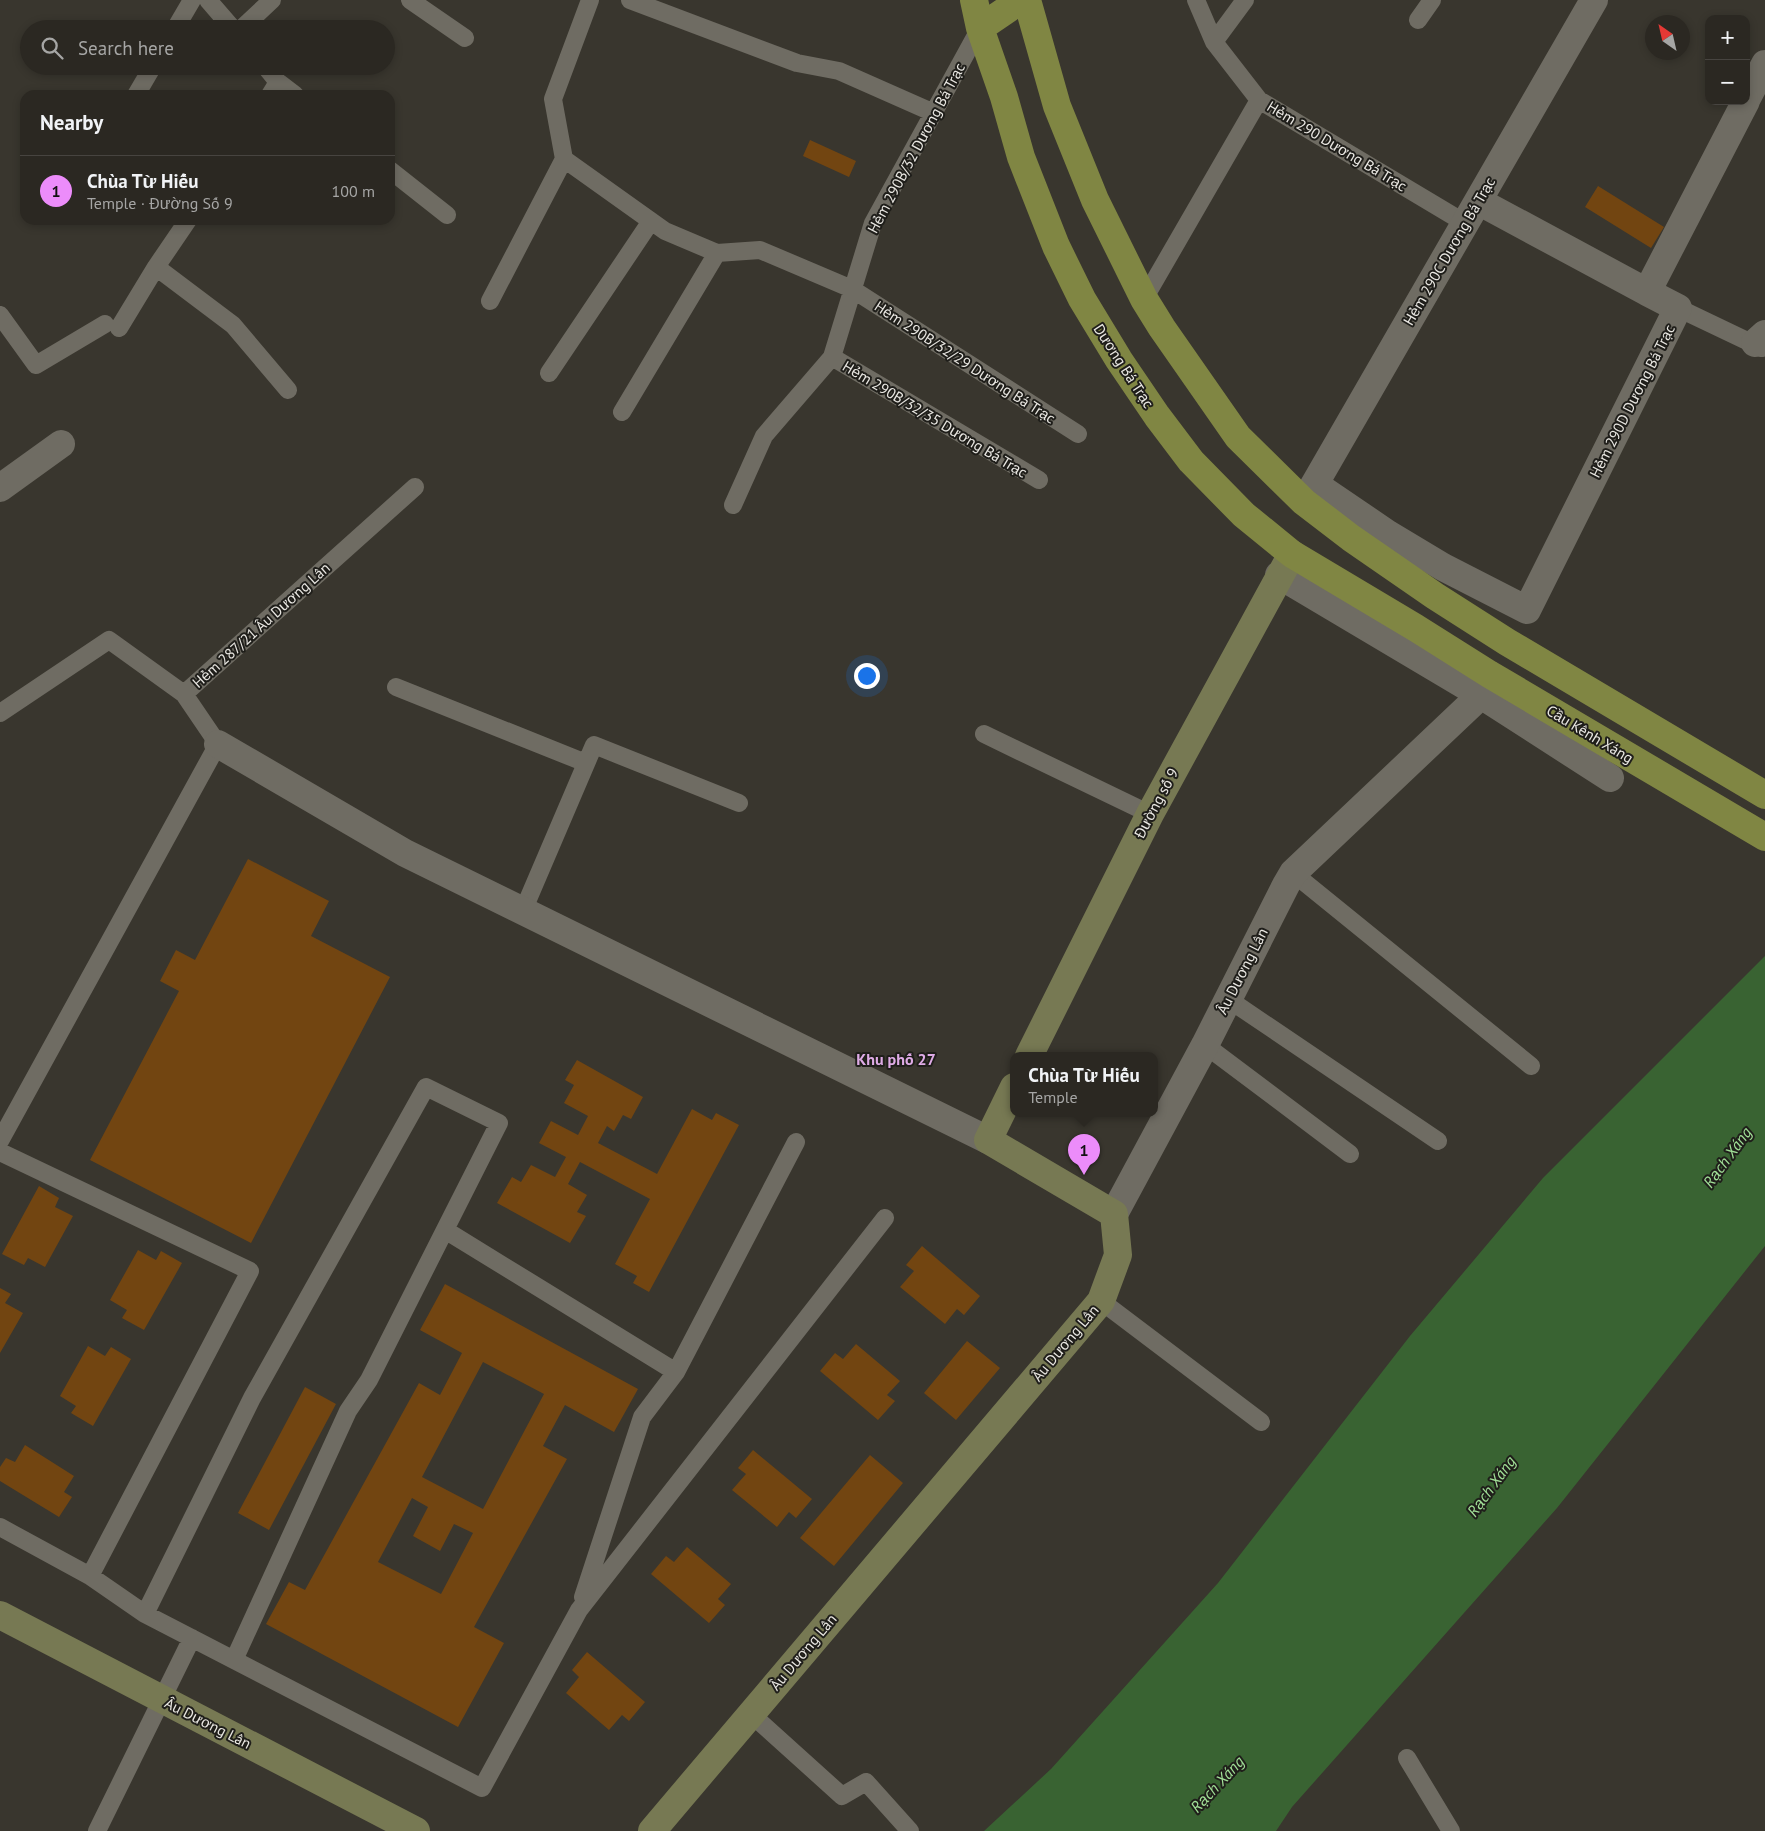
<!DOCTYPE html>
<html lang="en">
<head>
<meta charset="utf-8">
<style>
	:root { --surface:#2b2822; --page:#37342f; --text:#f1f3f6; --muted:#a6a6a5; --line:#474440; --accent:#ec8cfa }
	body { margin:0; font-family:"PT Sans",sans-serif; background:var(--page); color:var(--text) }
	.controls { position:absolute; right:15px; top:15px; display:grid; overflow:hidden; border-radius:10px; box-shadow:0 2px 8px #0003 }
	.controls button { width:45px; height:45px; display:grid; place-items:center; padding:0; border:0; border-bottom:1px solid var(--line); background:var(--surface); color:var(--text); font:25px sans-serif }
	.compass { position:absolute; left:1645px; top:15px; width:45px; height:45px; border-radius:50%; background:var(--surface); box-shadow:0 2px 8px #0003; rotate:326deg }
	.you { position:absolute; left:866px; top:675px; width:18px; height:18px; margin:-12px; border:4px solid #fff; border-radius:50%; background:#1a73e8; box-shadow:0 0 0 8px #1a73e833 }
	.badge { display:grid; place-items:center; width:32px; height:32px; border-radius:50%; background:var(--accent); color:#111; font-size:16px; font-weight:700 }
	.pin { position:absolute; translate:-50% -41px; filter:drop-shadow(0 1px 2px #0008) }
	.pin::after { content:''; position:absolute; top:26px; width:18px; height:15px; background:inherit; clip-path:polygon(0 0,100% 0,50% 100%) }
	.popup { position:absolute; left:1010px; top:1052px; width:148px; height:65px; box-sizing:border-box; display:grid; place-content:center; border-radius:10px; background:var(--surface); filter:drop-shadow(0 1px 4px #0005); font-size:16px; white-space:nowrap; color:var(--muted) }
	.popup b { font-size:19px; color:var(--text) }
	.popup::after { content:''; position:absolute; left:50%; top:100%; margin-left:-10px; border:10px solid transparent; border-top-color:var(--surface) }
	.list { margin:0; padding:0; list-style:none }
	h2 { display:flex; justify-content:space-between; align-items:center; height:65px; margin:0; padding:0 20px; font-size:21px }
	h2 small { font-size:16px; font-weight:400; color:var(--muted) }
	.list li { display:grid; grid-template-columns:32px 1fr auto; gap:15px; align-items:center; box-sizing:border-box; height:70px; padding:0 20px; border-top:1px solid var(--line) }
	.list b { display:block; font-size:19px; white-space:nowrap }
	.list p { margin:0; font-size:16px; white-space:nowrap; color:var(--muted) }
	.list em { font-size:16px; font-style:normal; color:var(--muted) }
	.icon { flex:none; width:28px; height:28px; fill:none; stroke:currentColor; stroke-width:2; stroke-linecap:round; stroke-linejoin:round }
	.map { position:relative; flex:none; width:1765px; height:1831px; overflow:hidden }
	.search { position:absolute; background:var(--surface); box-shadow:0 2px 8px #0003; left:20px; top:20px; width:375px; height:55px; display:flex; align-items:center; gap:12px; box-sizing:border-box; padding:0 18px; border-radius:28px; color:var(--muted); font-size:19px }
	.panel { position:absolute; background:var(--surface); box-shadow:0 2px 8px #0003; left:20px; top:90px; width:375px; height:135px; border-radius:15px }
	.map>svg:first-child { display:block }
	.water { fill:#396332 }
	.building { fill:#724511; fill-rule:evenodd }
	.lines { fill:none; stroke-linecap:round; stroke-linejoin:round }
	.lane { stroke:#6f6c63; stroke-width:18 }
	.street { stroke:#6f6c63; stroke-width:28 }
	.secondary { stroke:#777953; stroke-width:28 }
	.primary { stroke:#808643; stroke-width:28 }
	.labels { text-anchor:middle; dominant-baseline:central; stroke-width:4; stroke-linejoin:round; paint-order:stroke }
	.street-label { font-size:15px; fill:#eae8e3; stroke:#1f1e1a }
	.neighbourhood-label { font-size:16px; font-weight:bold; fill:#dfabe6; stroke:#1f1e1a }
	.water-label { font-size:16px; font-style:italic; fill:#a1e097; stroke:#1f1e1a }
</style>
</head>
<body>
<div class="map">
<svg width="1765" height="1831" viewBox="0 0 1765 1831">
	<rect width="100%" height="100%" fill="#39362e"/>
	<path class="water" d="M 1765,956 L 1765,1246 L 1557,1508 L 1292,1807 L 1276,1831 L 984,1831 L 1051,1769 L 1218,1583 L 1410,1336 L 1543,1178 Z"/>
	<path class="building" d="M 810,140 L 856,161 L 849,177 L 803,156 Z
		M 1598,186 L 1664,227 L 1651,248 L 1585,207 Z
		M 248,859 L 329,901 L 311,936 L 390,977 L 251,1243 L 90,1160 L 179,991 L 160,981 L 176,950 L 195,960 Z
		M 577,1060 L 643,1097 L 631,1119 L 623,1115 L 614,1131 L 607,1126 L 598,1143 L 657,1174 L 692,1109 L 712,1120 L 716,1113 L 739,1125 L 649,1292 L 633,1283 L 637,1276 L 615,1264 L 650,1199 L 580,1162 L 568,1184 L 587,1195 L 577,1212 L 586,1216 L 570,1243 L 497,1203 L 512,1177 L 521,1182 L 531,1165 L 555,1177 L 566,1157 L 539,1143 L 551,1121 L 578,1135 L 588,1116 L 564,1103 L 574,1085 L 565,1080 Z
		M 39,1186 L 59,1198 L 55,1207 L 73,1216 L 45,1267 L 28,1258 L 24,1265 L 2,1254 Z
		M 922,1246 L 980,1296 L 964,1315 L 957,1309 L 945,1324 L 900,1287 L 914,1271 L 906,1265 Z
		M 138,1250 L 156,1260 L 161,1251 L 182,1263 L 144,1330 L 122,1318 L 127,1310 L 110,1300 Z
		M 445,1284 L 638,1389 L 614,1432 L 565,1405 L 543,1446 L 567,1459 L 474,1627 L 504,1643 L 458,1727 L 266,1624 L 289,1582 L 305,1590 L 419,1383 L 440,1395 L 462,1353 L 420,1330 ZM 483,1362 L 544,1394 L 483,1509 L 422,1477 ZM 412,1498 L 428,1507 L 413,1536 L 440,1551 L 454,1524 L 473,1533 L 441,1594 L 378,1562 Z
		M 0,1288 L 11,1294 L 5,1303 L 23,1313 L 0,1353 Z
		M 967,1341 L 1000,1368 L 956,1420 L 924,1393 Z
		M 856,1344 L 900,1381 L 887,1395 L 895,1401 L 878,1420 L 820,1371 L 835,1353 L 843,1359 Z
		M 88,1346 L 105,1356 L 111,1347 L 131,1359 L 93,1426 L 71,1413 L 76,1406 L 60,1396 Z
		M 305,1387 L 336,1404 L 269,1530 L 238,1513 Z
		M 25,1445 L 74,1476 L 64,1492 L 72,1497 L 59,1517 L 0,1481 L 0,1467 L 6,1458 L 15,1462 Z
		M 753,1450 L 812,1499 L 796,1518 L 789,1512 L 777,1527 L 732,1490 L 746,1474 L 738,1468 Z
		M 870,1455 L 903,1483 L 834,1566 L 800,1538 Z
		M 687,1547 L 731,1584 L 718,1599 L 725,1605 L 709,1623 L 651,1574 L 666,1556 L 674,1562 Z
		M 587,1652 L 645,1702 L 629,1721 L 622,1715 L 609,1730 L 566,1693 L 579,1677 L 572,1670 Z"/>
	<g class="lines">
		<path class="lane" d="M 208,0 L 233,29
			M 410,0 L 465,38
			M 590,0 L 553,99 L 564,159 L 665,231 L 717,253 L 760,250 L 852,289 L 1078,434
			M 630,0 L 797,63 L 839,71 L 934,113
			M 1196,0 L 1214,42 L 1259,100 L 1465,223
			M 1418,20 L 1432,0
			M 175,29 L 192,0
			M 241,29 L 272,0
			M 1214,42 L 1245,0
			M 265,66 L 278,82 L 270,95
			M 278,82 L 295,95
			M 136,95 L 153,66
			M 390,170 L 447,215
			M 188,220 L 156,267 L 233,325 L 288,390
			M 1144,299 L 1259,100
			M 490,301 L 564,159
			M 1678,308 L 1762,348
			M 0,315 L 36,365 L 105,324
			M 119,328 L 156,267
			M 832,357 L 1039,480
			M 549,373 L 651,221
			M 622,412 L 717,253
			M 733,505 L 764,436 L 832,357 L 873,223 L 980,28
			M 396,687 L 586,763
			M 0,713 L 109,640 L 184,694 L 415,487
			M 984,734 L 1150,814
			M 1293,873 L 1531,1066
			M 523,911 L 594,745 L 739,803
			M 1228,999 L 1438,1141
			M 1205,1045 L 1350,1154
			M 0,1141 L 218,744 L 184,694
			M 0,1152 L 250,1271 L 90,1576
			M 445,1230 L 676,1372
			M 1101,1301 L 1261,1422
			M 0,1527 L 90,1576 L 145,1614 L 482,1788 L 579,1610 L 885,1218
			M 583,1597 L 642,1417 L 676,1372 L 796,1142
			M 145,1614 L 252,1398 L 426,1087 L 499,1123 L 369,1380 L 348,1411 L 234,1660
			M 751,1714 L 842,1796 L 866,1782 L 910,1831
			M 1407,1758 L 1451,1831
			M 97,1831 L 192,1638"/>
		<path class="street" d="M 1746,100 L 1765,64
			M 1478,201 L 1647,292
			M 1755,343 L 1765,334
			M 1316,485 L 1388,534 L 1443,567 L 1527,610 L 1678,308 L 1647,292 L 1746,101
			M 0,488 L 61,444
			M 1306,499 L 1594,0
			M 1279,575 L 1481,695 L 1610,778
			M 218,744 L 405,853 L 988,1140
			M 1114,1214 L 1205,1045 L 1286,885 L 1293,873 L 1481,695"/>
		<path class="secondary" d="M 1029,1056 L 1150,814 L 1292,554
			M 0,1615 L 416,1831
			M 652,1831 L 1101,1301 L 1118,1255 L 1114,1214 L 988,1140 L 1014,1087"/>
		<path class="primary" d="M 974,0 L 980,28 L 1004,97 L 1021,157 L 1056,246 L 1082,299 L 1119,360 L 1157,416 L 1191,461 L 1244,515 L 1292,554 L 1416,628 L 1489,674 L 1765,837
			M 1027,0 L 1057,106 L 1095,200 L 1144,299 L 1162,328 L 1238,437 L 1304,502 L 1351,538 L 1435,596 L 1507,642 L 1765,795
			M 980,28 L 1021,0"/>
	</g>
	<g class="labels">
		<g class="street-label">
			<text transform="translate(1337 146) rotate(31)">Hẻm 290 Dương Bá Trạc</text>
			<text transform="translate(916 148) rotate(-62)">Hẻm 290B/32 Dương Bá Trạc</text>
			<text transform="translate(1449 251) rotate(-60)">Hẻm 290C Dương Bá Trạc</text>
			<text transform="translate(965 362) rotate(33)">Hẻm 290B/32/29 Dương Bá Trạc</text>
			<text transform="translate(1124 366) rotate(57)">Dương Bá Trạc</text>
			<text transform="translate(1632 401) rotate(-63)">Hẻm 290D Dương Bá Trạc</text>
			<text transform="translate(935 419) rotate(31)">Hẻm 290B/32/35 Dương Bá Trạc</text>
			<text transform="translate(261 625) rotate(-42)">Hẻm 287/21 Âu Dương Lân</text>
			<text transform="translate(1590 734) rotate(31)">Cầu Kênh Xáng</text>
			<text transform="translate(1156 803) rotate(-62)">Đường số 9</text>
			<text transform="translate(1242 971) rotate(-63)">Âu Dương Lân</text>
			<text transform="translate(1065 1343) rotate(-50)">Âu Dương Lân</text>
			<text transform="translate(803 1652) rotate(-50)">Âu Dương Lân</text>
			<text transform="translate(208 1723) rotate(27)">Âu Dương Lân</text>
		</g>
		<g class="neighbourhood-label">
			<text x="896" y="1059">Khu phố 27</text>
		</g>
		<g class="water-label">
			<text transform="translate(1727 1157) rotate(-54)">Rạch Xáng</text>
			<text transform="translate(1491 1486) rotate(-54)">Rạch Xáng</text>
			<text transform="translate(1217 1784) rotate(-47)">Rạch Xáng</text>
		</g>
	</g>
</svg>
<div class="controls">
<button>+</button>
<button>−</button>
</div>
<svg class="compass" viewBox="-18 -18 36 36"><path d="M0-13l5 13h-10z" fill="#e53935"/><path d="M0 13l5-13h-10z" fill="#a6a6a5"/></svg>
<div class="you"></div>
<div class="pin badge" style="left:1084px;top:1175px">1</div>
<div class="popup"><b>Chùa Từ Hiếu</b>Temple</div>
<div class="search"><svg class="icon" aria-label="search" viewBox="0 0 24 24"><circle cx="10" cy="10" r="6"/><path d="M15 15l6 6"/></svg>Search here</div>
<section class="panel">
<h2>Nearby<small></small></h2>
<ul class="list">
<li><span class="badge">1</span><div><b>Chùa Từ Hiếu</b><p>Temple · Đường Số 9</p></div><em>100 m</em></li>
</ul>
</section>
</div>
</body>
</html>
